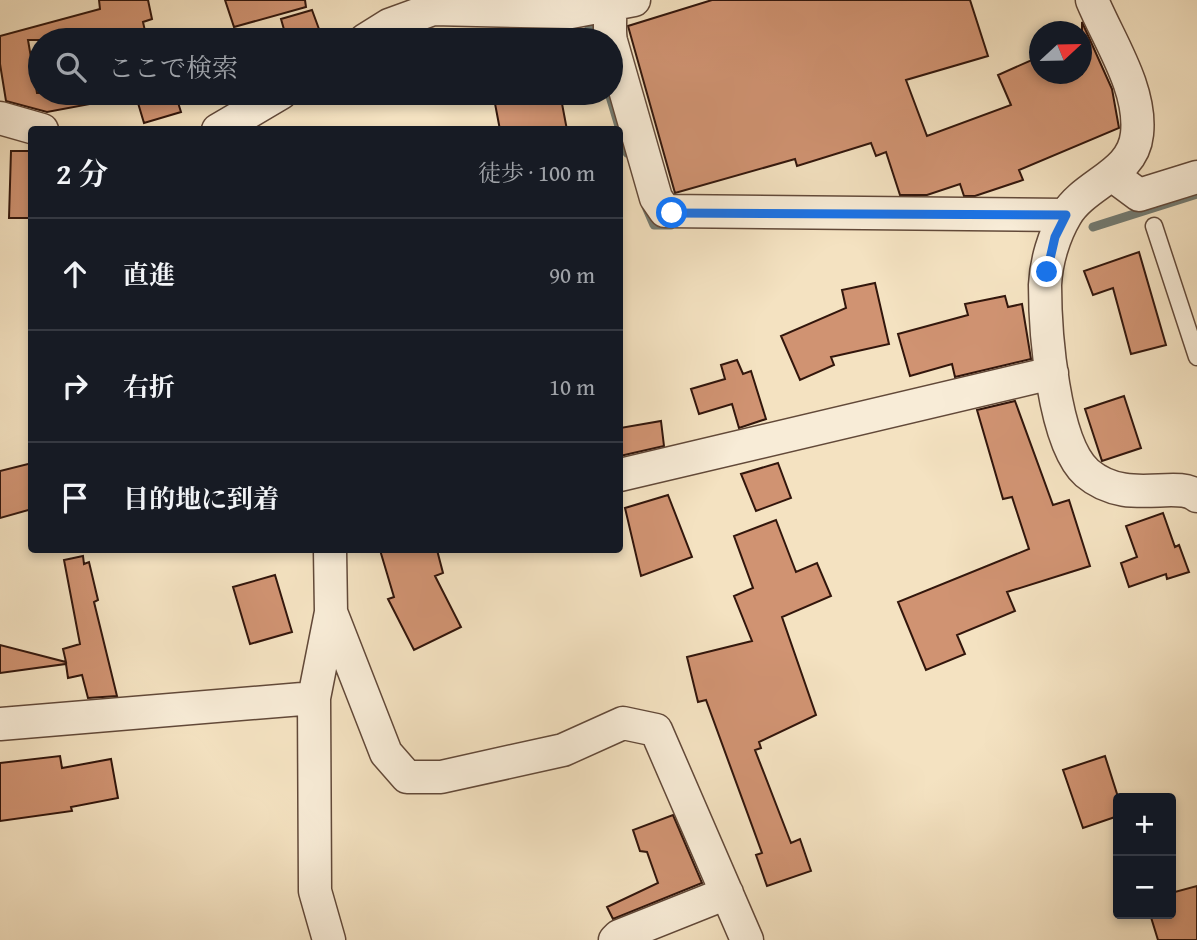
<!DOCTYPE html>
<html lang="ja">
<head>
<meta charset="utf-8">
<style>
	:root { --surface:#171b24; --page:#242831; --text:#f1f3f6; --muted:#9ea1a6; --line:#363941 }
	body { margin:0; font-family:"Gentium Book Plus","Noto Serif JP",serif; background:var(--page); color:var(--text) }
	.controls { position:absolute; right:21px; bottom:21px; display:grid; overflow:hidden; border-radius:7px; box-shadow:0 4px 10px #0003 }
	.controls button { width:63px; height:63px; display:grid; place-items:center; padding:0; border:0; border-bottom:2px solid var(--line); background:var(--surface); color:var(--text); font:35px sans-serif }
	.compass { position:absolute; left:1029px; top:21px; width:63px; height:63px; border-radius:50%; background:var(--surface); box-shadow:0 4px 10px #0003; rotate:68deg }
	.stop { position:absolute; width:21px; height:21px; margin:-16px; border:5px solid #1a73e8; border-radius:50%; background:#fff }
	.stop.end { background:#1a73e8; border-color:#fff; box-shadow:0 2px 7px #0008 }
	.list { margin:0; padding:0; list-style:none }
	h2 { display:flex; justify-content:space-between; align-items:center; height:91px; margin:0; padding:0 28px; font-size:30px }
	h2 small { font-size:23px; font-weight:400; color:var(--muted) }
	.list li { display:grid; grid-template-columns:46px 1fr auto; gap:21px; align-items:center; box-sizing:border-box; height:112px; padding:0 28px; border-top:2px solid var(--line) }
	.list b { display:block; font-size:26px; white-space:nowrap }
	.list em { font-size:23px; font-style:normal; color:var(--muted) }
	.icon { flex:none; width:38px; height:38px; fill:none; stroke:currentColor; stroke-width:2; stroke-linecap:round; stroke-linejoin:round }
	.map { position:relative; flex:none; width:1197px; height:940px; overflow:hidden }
	.search { position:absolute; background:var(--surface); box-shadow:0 4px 10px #0003; left:28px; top:28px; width:595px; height:77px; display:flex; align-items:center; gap:18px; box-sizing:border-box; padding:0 24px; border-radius:38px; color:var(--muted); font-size:26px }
	.panel { position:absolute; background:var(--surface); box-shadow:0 4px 10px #0003; left:28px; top:126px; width:595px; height:427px; border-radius:7px }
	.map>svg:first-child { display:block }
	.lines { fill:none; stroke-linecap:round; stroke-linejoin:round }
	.stream { stroke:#727a71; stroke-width:9 }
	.building { fill:#d09372; stroke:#32160c; stroke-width:2 }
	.service-casing { stroke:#624939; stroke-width:19 }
	.minor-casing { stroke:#624939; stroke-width:35 }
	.service { stroke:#f8ecd7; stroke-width:16 }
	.minor { stroke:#f8ecd7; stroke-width:32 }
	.route { stroke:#1a73e8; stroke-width:9 }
</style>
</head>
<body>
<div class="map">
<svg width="1197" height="940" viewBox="0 0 1197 940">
	<rect width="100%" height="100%" fill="#f4e2c1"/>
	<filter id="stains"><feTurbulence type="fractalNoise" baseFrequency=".00286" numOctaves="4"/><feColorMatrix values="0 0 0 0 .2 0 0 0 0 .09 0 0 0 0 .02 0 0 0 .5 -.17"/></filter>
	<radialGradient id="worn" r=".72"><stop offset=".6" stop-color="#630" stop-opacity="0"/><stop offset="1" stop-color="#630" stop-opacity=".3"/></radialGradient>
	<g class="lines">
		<path class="stream" d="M 589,27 L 593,40
			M 609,93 L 627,153
			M 647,209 L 654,225 L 671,225
			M 1093,227 L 1197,194"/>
	</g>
	<path class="building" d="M 99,0 L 148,0 L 152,19 L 143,22 L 147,40 L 28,40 L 37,93 L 89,93 L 90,104 L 47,112 L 6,101 L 0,64 L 0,36 L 100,9 Z
		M 225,0 L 305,0 L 306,7 L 234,27 Z
		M 712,0 L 970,0 L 988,56 L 906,80 L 927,136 L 1011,105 L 998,75 L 1034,59 L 1040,74 L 1082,74 L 1082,22 L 1112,89 L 1119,128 L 1019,170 L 1023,180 L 975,196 L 964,196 L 960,184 L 927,195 L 900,195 L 886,152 L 876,156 L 871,143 L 797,166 L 795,159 L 675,193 L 628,26 Z
		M 312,10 L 323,40 L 287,40 L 281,19 Z
		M 135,93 L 175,93 L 181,112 L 144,123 Z
		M 493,93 L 560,93 L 567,130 L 500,130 Z
		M 11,151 L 32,151 L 32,218 L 9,218 Z
		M 1139,252 L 1166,345 L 1131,354 L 1113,288 L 1093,295 L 1084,271 Z
		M 875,283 L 889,344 L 831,357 L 834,365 L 800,380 L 781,336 L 846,308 L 842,290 Z
		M 1005,296 L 1008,307 L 1022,304 L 1031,359 L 955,377 L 952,364 L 910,376 L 898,334 L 968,315 L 965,304 Z
		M 737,360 L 743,374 L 751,371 L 766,419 L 739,428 L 732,404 L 699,414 L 691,389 L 725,379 L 721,365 Z
		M 1124,396 L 1141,448 L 1102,461 L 1085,409 Z
		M 1015,401 L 1053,505 L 1069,500 L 1090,566 L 1007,592 L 1015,611 L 957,635 L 965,654 L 926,670 L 898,602 L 1029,549 L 1012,497 L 1003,499 L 977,410 Z
		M 661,421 L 664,446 L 620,456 L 620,428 Z
		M 32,463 L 32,509 L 0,518 L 0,471 Z
		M 778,463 L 791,498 L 756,511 L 741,474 Z
		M 668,495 L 692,557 L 641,576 L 625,508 Z
		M 1163,513 L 1175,547 L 1179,545 L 1189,572 L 1167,579 L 1166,574 L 1129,587 L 1121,563 L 1137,557 L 1126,526 Z
		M 776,520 L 796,572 L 817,563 L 831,596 L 782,617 L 816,715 L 759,742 L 761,748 L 755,750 L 791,843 L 800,839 L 811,871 L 767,886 L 756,855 L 762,853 L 706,700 L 698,702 L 687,657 L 752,641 L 734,596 L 753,588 L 734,536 Z
		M 380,550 L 437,550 L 443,573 L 435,576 L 461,627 L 414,650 L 388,599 L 394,597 Z
		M 83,556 L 84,564 L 89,562 L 98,600 L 94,602 L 117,696 L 88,698 L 82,675 L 68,678 L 66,664 L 0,673 L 0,645 L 66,662 L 63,649 L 80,644 L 64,560 Z
		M 275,575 L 292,632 L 250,644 L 233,587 Z
		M 60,756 L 62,768 L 111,759 L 118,798 L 71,807 L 72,811 L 0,821 L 0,763 Z
		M 1105,756 L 1118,797 L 1118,816 L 1083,828 L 1063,770 Z
		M 673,815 L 702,883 L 613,919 L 607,907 L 658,883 L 647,852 L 640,851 L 633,830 Z
		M 1197,886 L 1197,940 L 1158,940 L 1150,914 L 1171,914 L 1171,893 Z"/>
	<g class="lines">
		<g class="service-casing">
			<path id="service" d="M 1154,226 L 1197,357"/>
		</g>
		<g class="minor-casing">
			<path id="minor" d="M 607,0 C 613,11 608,27 611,41 L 656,198 L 665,211 L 1066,215
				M 1092,0 C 1109,41 1142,89 1137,134 C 1133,175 1085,183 1066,215 C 1054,235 1046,262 1045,285 C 1045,330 1053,443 1087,473 C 1127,507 1176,479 1197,496
				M 365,40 L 389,25 L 433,9 L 571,12 L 634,0
				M 0,118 L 42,130
				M 218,130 L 281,93
				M 1112,175 L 1139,195 L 1197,177
				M 620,475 L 1052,373
				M 331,612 L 386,753 L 407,777 L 441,777 L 563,750 L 623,723 L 656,730 L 747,940
				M 0,724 L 314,698
				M 329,940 L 315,891 L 314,698 L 331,612 L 330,550
				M 615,940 L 619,936 L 727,893"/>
		</g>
		<use href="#service" class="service"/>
		<use href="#minor" class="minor"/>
	</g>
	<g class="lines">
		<path class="route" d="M 672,213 L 1066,215 L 1055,237 L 1047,272"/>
	</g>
	<rect width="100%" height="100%" filter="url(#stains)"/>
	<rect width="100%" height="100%" fill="url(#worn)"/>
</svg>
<div class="controls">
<button>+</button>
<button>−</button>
</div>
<svg class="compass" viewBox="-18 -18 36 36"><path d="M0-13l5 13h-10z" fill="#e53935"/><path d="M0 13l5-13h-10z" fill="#9ea1a6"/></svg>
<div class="stop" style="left:672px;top:213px"></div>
<div class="stop end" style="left:1047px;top:272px"></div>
<div class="search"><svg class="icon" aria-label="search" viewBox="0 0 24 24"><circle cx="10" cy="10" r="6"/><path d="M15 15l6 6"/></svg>ここで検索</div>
<section class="panel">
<h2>2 分<small>徒歩 · 100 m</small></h2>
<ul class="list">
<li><svg class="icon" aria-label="ahead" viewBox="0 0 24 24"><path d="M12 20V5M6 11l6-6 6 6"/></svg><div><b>直進</b></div><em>90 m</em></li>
<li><svg class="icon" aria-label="right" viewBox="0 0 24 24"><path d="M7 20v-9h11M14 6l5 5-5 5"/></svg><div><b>右折</b></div><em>10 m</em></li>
<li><svg class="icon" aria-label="arrive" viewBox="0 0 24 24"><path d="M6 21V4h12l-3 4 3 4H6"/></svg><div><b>目的地に到着</b></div></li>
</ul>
</section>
</div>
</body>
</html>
